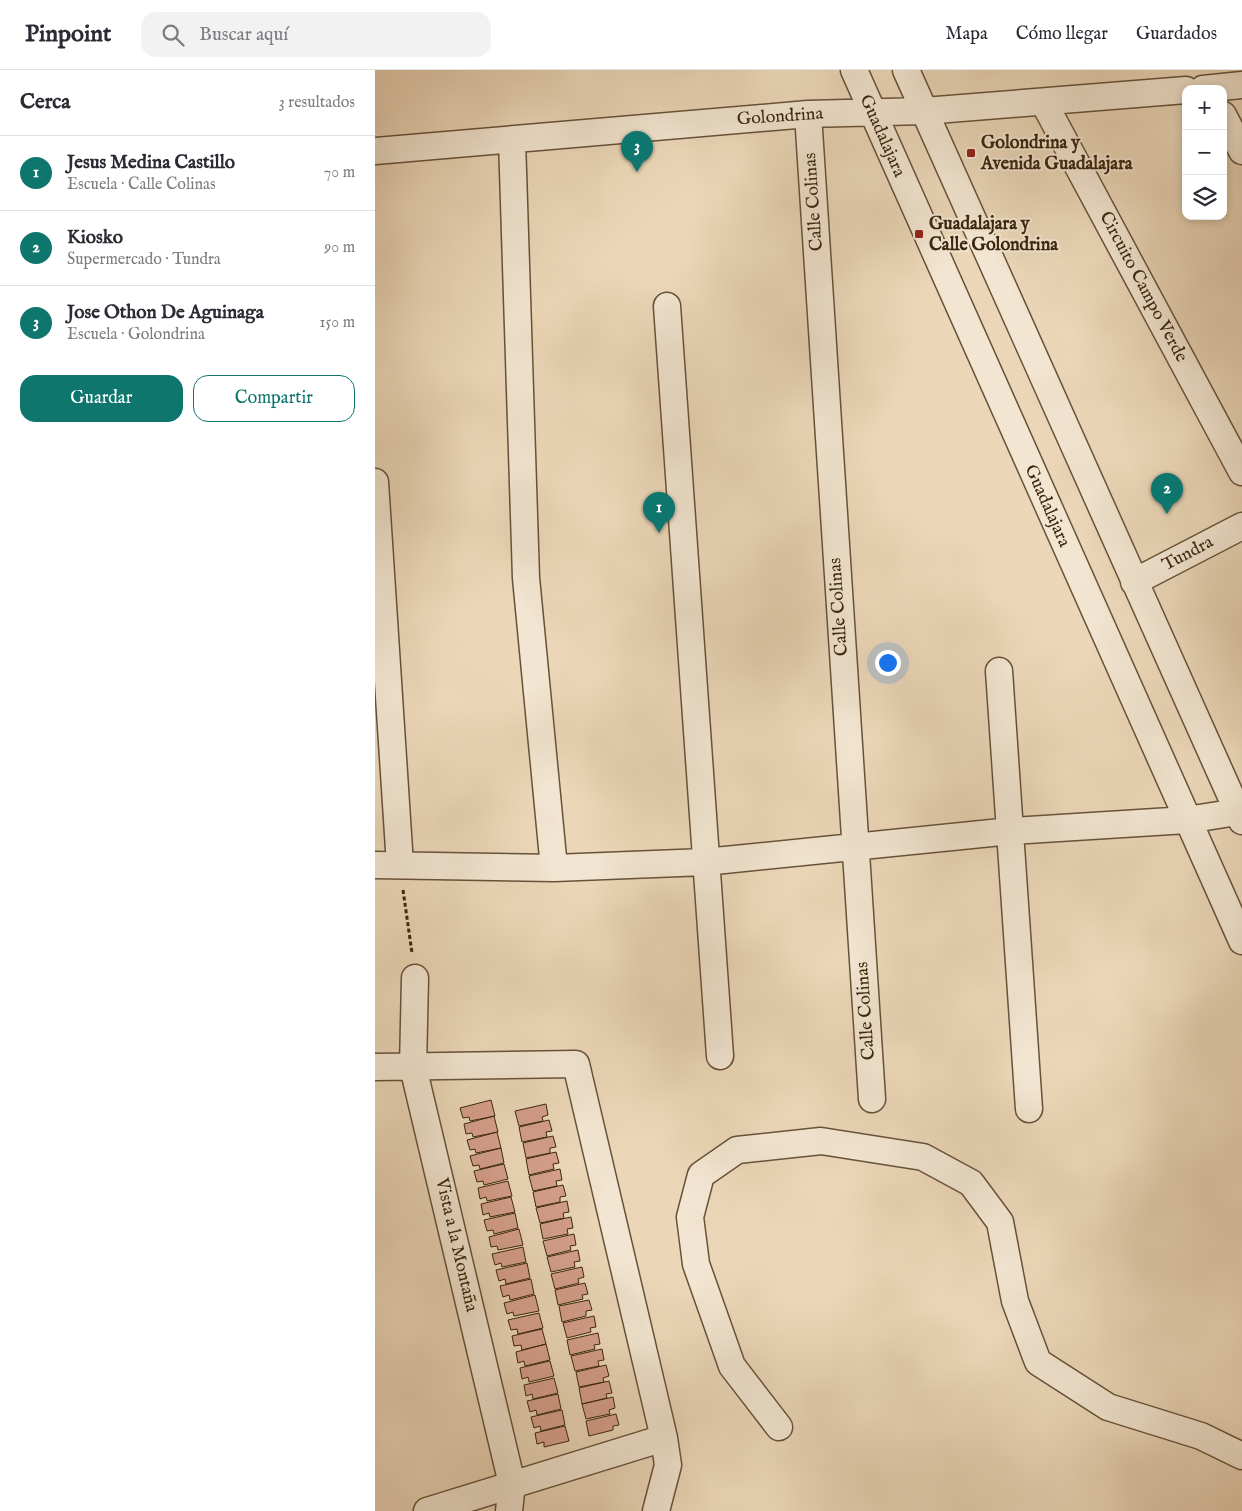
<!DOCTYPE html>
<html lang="es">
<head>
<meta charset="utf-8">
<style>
	:root { --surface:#fff; --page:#f2f2f3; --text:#2b2b33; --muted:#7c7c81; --line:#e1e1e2; --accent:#0f766e }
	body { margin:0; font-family:"IM FELL English",serif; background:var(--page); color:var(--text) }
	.controls { position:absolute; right:15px; top:15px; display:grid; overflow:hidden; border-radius:10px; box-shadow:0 2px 8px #0003 }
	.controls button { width:45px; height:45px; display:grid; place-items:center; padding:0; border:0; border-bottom:1px solid var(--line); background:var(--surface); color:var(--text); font:25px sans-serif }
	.you { position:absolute; left:512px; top:592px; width:18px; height:18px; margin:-12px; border:4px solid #fff; border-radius:50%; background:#1a73e8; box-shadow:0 0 0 8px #1a73e833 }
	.badge { display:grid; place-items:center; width:32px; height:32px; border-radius:50%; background:var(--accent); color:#fff; font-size:16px; font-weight:700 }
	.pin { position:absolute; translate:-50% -41px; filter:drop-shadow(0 1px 2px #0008) }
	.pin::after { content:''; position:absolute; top:26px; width:18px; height:15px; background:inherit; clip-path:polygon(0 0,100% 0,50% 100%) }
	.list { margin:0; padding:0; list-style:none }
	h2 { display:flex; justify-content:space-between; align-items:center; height:65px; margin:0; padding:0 20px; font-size:21px }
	h2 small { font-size:16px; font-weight:400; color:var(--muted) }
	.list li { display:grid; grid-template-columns:32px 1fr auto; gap:15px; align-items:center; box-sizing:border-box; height:75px; padding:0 20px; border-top:1px solid var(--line) }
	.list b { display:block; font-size:19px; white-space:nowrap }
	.list p { margin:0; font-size:16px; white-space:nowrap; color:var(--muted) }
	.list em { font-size:16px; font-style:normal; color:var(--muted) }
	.actions { display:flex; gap:10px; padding:15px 20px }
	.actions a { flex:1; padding:11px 0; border:1px solid var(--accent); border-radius:15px; text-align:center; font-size:18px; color:var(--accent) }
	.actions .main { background:var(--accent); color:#fff }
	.icon { flex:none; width:28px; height:28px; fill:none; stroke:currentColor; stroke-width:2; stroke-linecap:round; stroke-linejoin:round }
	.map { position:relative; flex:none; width:867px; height:1441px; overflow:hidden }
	header { display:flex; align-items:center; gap:30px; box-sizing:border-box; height:70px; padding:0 25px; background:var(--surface); border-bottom:1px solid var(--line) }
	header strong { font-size:24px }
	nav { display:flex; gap:28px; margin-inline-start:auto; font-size:18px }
	.search { width:350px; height:45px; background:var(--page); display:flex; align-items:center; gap:12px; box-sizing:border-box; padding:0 18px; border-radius:15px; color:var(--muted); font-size:19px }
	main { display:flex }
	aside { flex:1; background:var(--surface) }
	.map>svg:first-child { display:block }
	.building { fill:#d59f8c; stroke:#3b260f }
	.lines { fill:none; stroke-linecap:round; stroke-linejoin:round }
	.minor-casing { stroke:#675239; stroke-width:29 }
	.path { stroke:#3b260f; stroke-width:3; stroke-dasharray:4 2.5; stroke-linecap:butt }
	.minor { stroke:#f2e5d1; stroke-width:26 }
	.poi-dot { fill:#8f2418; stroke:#f2e5d1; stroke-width:2 }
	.labels { text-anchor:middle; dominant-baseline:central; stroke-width:4; stroke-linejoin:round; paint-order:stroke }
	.street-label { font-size:18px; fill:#3b260f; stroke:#f2e5d1 }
	.poi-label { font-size:18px; font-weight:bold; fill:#3b260f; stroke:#f2e5d1; text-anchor:start }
</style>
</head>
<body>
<header>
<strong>Pinpoint</strong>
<div class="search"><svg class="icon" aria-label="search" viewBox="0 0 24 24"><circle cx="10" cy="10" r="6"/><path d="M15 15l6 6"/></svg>Buscar aquí</div>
<nav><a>Mapa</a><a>Cómo llegar</a><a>Guardados</a></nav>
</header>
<main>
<aside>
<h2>Cerca<small>3 resultados</small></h2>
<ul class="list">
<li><span class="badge">1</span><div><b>Jesus Medina Castillo</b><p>Escuela · Calle Colinas</p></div><em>70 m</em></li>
<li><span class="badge">2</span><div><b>Kiosko</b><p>Supermercado · Tundra</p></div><em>90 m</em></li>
<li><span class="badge">3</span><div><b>Jose Othon De Aguinaga</b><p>Escuela · Golondrina</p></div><em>150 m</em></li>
</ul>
<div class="actions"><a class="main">Guardar</a><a>Compartir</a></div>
</aside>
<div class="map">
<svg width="867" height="1441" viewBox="0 0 867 1441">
	<rect width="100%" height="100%" fill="#ebd7b8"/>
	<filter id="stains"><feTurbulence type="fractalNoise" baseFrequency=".004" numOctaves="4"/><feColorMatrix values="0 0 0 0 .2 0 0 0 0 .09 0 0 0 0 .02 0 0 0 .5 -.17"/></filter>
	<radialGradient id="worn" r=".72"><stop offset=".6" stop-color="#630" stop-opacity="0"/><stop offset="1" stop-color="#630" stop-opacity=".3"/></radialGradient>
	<path class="building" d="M 116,1030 L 120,1046 L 95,1051 L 94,1047 L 88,1048 L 85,1038 Z
		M 171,1034 L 173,1045 L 167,1047 L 168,1051 L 144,1056 L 140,1041 Z
		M 119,1046 L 123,1062 L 98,1067 L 97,1063 L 91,1064 L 89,1054 Z
		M 174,1050 L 177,1061 L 171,1062 L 172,1067 L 147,1072 L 144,1057 Z
		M 122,1062 L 126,1078 L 101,1083 L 100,1079 L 95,1080 L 92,1070 Z
		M 178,1066 L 181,1077 L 175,1078 L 175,1083 L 151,1088 L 148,1073 Z
		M 126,1078 L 129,1093 L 105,1099 L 104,1095 L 98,1096 L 95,1086 Z
		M 181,1082 L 184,1093 L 178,1094 L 179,1099 L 154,1105 L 151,1089 Z
		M 129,1094 L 133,1109 L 109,1115 L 108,1111 L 102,1112 L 99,1101 Z
		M 185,1099 L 187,1110 L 181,1111 L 182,1116 L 158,1121 L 154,1106 Z
		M 133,1111 L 137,1126 L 112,1131 L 111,1127 L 105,1129 L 103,1118 Z
		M 188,1115 L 191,1126 L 185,1127 L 185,1132 L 161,1137 L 158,1122 Z
		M 136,1127 L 140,1142 L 115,1147 L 114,1143 L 108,1145 L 106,1134 Z
		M 192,1131 L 194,1142 L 188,1143 L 189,1148 L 165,1153 L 161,1138 Z
		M 140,1143 L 143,1158 L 119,1164 L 118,1160 L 112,1161 L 109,1150 Z
		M 196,1147 L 198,1158 L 192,1159 L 193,1164 L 168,1169 L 165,1154 Z
		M 144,1159 L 148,1175 L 123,1180 L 122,1176 L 116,1177 L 114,1167 Z
		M 199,1164 L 201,1175 L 195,1176 L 196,1180 L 172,1186 L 168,1171 Z
		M 148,1177 L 151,1192 L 127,1197 L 126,1193 L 120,1195 L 117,1184 Z
		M 203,1180 L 205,1191 L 199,1192 L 200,1197 L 176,1202 L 172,1187 Z
		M 152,1193 L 155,1208 L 131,1214 L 130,1209 L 124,1211 L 121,1200 Z
		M 207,1197 L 209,1207 L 203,1209 L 204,1213 L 180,1219 L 176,1204 Z
		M 156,1209 L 159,1224 L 135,1230 L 134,1225 L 128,1227 L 125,1216 Z
		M 210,1213 L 213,1224 L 207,1225 L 208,1229 L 183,1235 L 180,1220 Z
		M 160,1225 L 164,1241 L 139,1246 L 138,1242 L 132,1244 L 129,1233 Z
		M 214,1230 L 217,1240 L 211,1241 L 211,1246 L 187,1252 L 184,1236 Z
		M 164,1243 L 168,1258 L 143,1264 L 142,1259 L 136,1260 L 133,1250 Z
		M 219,1246 L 221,1257 L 215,1258 L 216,1262 L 192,1268 L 188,1253 Z
		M 167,1259 L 171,1274 L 147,1280 L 146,1275 L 139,1276 L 137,1266 Z
		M 223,1263 L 225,1274 L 219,1275 L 220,1279 L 195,1285 L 192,1270 Z
		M 171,1274 L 175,1290 L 150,1296 L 149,1291 L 143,1293 L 141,1282 Z
		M 227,1279 L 229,1290 L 223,1291 L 224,1296 L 200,1301 L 196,1286 Z
		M 175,1291 L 179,1306 L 154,1312 L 153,1307 L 147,1309 L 145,1298 Z
		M 231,1295 L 234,1306 L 228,1308 L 229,1312 L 204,1317 L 201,1302 Z
		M 179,1308 L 183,1323 L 158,1329 L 157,1324 L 151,1326 L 149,1315 Z
		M 234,1311 L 237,1323 L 231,1324 L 232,1328 L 207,1334 L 204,1318 Z
		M 183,1324 L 186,1339 L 162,1345 L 161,1340 L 155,1342 L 152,1331 Z
		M 238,1327 L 240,1338 L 234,1340 L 235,1344 L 211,1349 L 207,1334 Z
		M 187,1340 L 190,1355 L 166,1361 L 165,1356 L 159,1358 L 156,1347 Z
		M 241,1344 L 244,1355 L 238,1356 L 238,1360 L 214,1366 L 211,1351 Z
		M 190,1356 L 194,1371 L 169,1377 L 169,1372 L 162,1374 L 160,1363 Z"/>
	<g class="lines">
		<g class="minor-casing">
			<path id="minor" d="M 479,0 L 867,871
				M 531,0 L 867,751
				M 828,19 L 867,15
				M 669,33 L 867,402
				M 433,44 L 497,1029
				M 848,45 L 867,81
				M 137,70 L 151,508 L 179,798
				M 0,81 L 433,44 L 549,41 L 811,20
				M 292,236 L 345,986
				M 0,412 L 25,795
				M 759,512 L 867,456
				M 624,601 L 654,1039
				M 0,795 L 179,798 L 330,792 L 636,761 L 812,750 L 862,742
				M 40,908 L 38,997 L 137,1414 L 134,1441
				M 0,997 L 201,994 L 289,1368 L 293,1395 L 281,1441
				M 404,1357 L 357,1296 L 321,1194 L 315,1147 L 326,1105 L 362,1080 L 446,1071 L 548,1087 L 596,1113 L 625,1152 L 640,1231 L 663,1292 L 733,1337 L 826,1366 L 867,1386
				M 52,1441 L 289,1368"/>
		</g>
		<path class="path" d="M 28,820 L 37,883"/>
		<use href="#minor" class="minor"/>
	</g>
	<g class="poi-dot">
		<rect x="591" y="78" width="10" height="10" rx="2.5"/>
		<rect x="539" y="159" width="10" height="10" rx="2.5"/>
	</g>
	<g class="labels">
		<g class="street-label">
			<text transform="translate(405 47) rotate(-4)">Golondrina</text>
			<text transform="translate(507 66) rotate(66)">Guadalajara</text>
			<text transform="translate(439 132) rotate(-94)">Calle Colinas</text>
			<text transform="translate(768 217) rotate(62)">Circuito Campo Verde</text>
			<text transform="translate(672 436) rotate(66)">Guadalajara</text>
			<text transform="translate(813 484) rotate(-28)">Tundra</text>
			<text transform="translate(464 537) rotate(-94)">Calle Colinas</text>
			<text transform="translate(491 941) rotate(-94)">Calle Colinas</text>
			<text transform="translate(81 1175) rotate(77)">Vista a la Montaña</text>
		</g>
		<g class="poi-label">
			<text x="606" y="73">Golondrina y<tspan x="606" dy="21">Avenida Guadalajara</tspan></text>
			<text x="554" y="154">Guadalajara y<tspan x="554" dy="21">Calle Golondrina</tspan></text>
		</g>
	</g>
	<rect width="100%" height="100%" filter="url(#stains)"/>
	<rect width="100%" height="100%" fill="url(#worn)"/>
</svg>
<div class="controls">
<button>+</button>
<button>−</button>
<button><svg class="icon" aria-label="layers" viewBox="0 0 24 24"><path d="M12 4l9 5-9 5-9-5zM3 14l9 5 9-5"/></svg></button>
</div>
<div class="you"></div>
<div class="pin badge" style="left:284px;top:463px">1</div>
<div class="pin badge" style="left:792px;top:444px">2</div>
<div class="pin badge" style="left:262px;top:102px">3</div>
</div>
</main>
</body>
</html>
